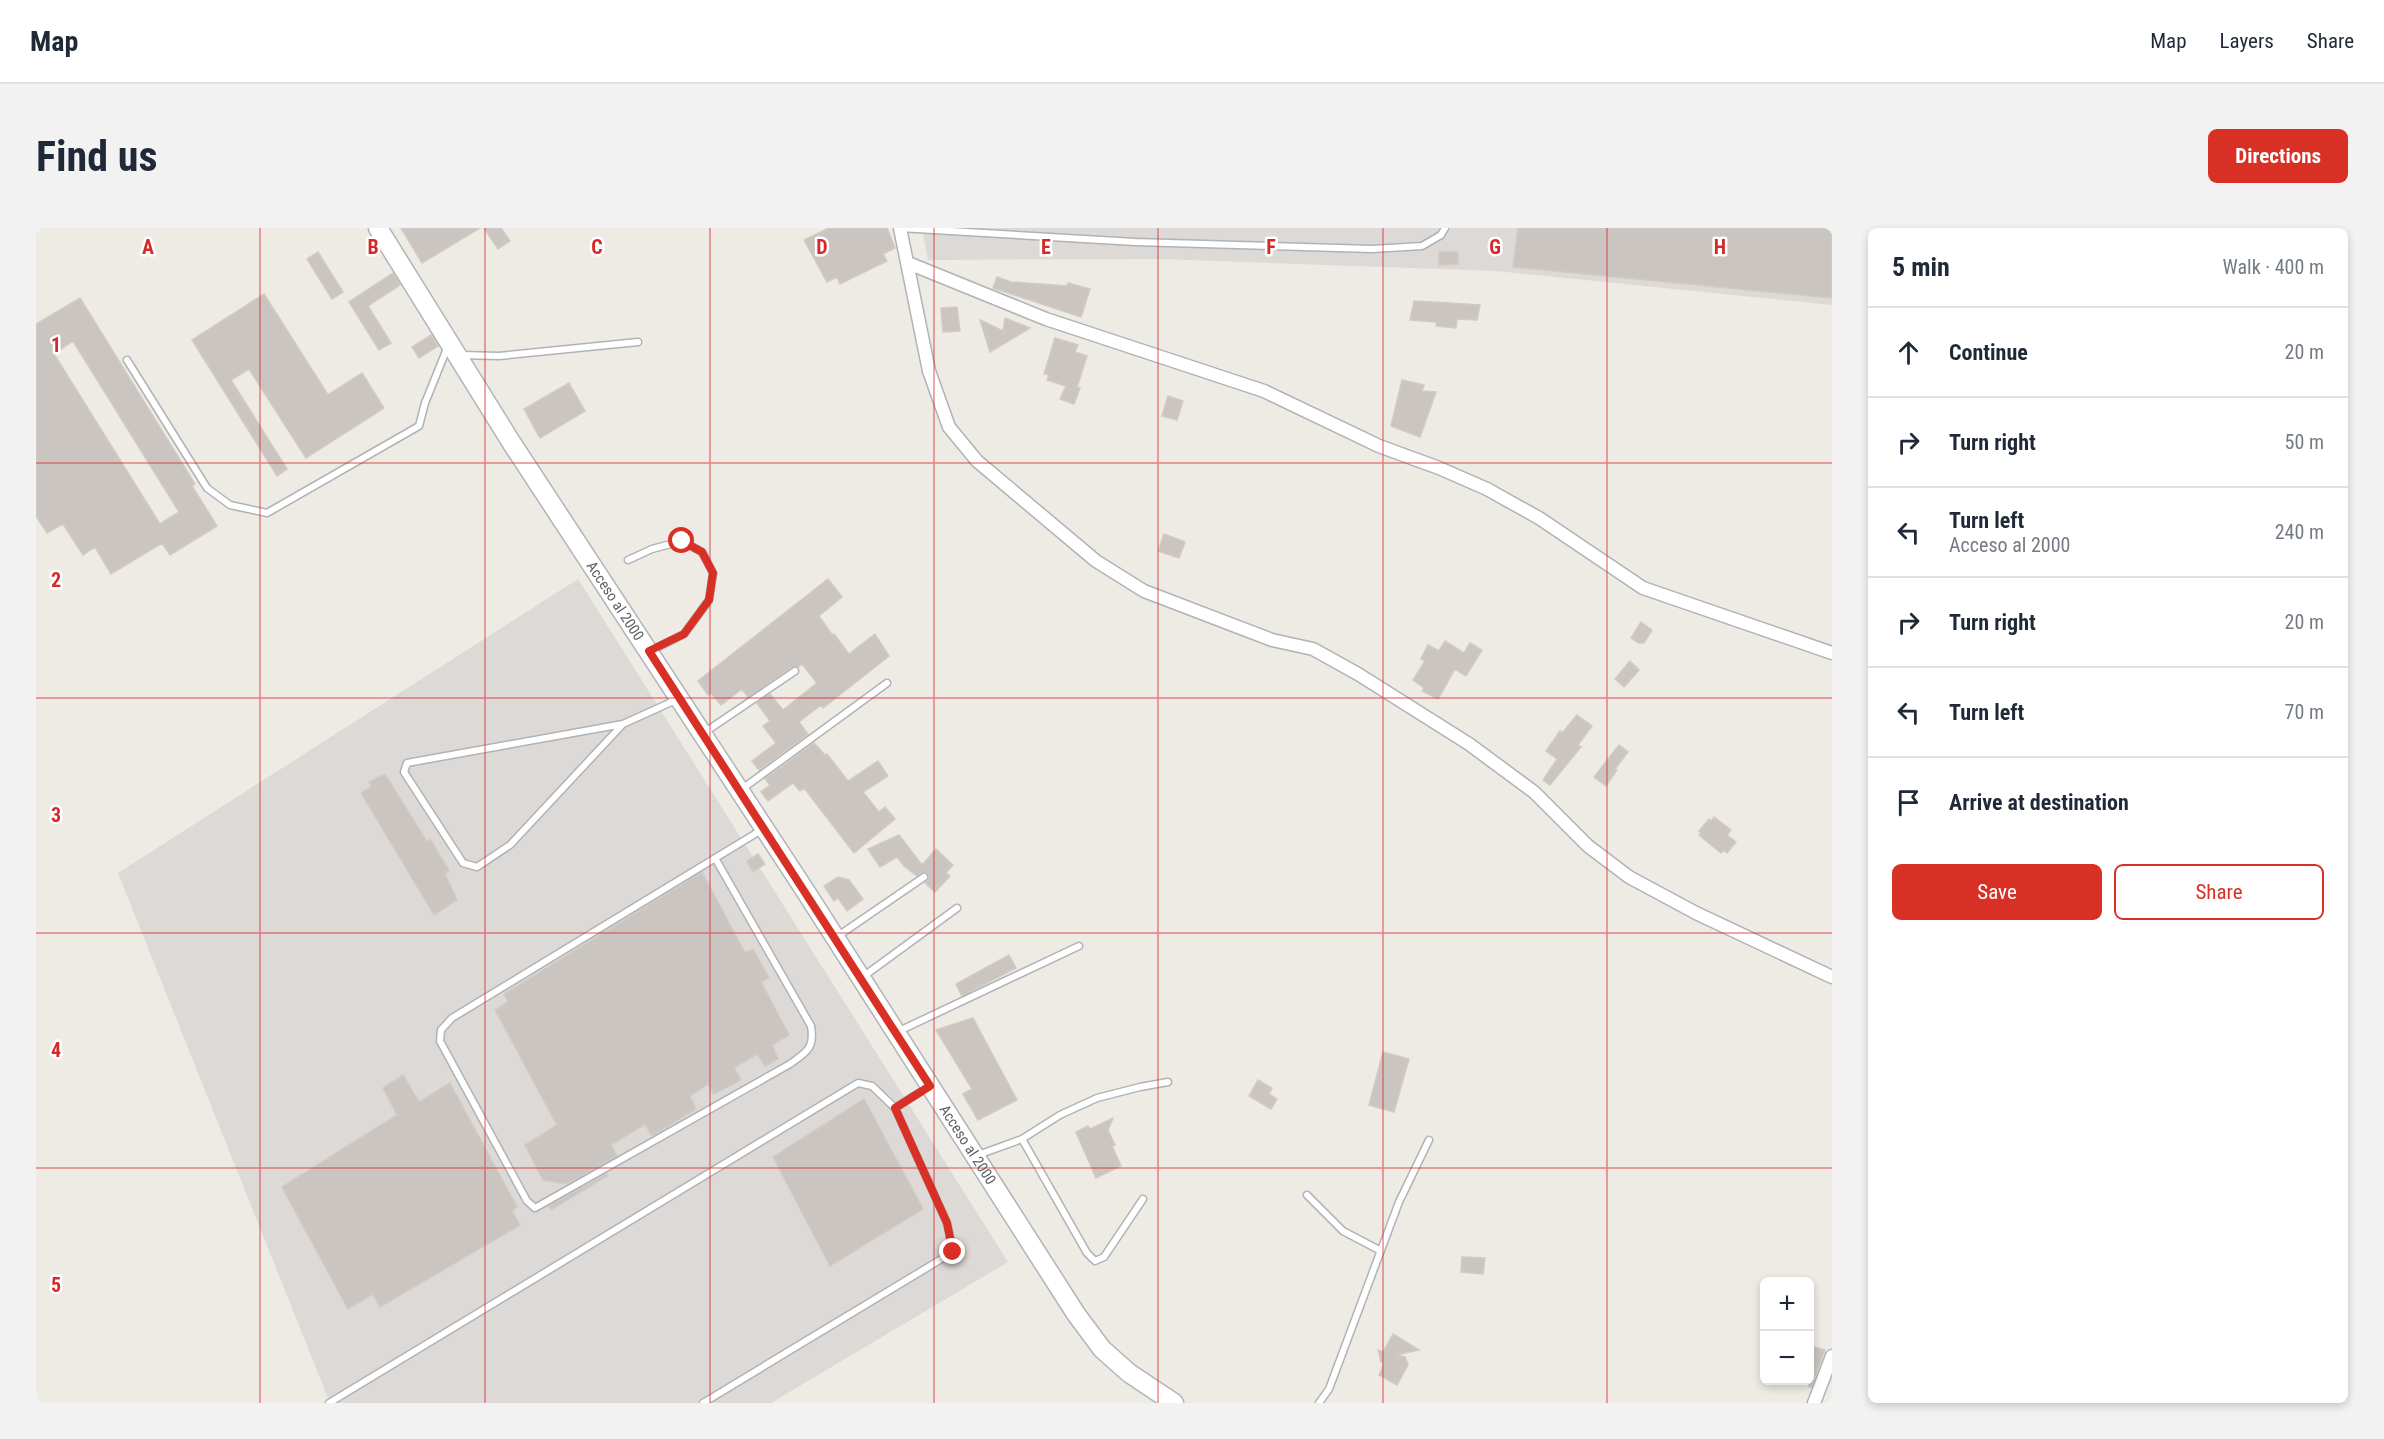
<!DOCTYPE html>
<html lang="en">
<head>
<meta charset="utf-8">
<style>
	:root { --surface:#fff; --page:#f2f2f3; --text:#1f2937; --muted:#747a83; --line:#e0e1e3; --accent:#d93025 }
	body { margin:0; font-family:"Roboto Condensed",sans-serif; background:var(--page); color:var(--text) }
	.controls { position:absolute; right:18px; bottom:18px; display:grid; overflow:hidden; border-radius:9px; box-shadow:0 3px 9px #0003 }
	.controls button { width:54px; height:54px; display:grid; place-items:center; padding:0; border:0; border-bottom:2px solid var(--line); background:var(--surface); color:var(--text); font:30px sans-serif }
	.stop { position:absolute; width:18px; height:18px; margin:-14px; border:4px solid #d93025; border-radius:50%; background:#fff }
	.stop.end { background:#d93025; border-color:#fff; box-shadow:0 2px 6px #0008 }
	.list { margin:0; padding:0; list-style:none }
	h2 { display:flex; justify-content:space-between; align-items:center; height:78px; margin:0; padding:0 24px; font-size:26px }
	h2 small { font-size:20px; font-weight:400; color:var(--muted) }
	.list li { display:grid; grid-template-columns:39px 1fr auto; gap:18px; align-items:center; box-sizing:border-box; height:90px; padding:0 24px; border-top:2px solid var(--line) }
	.list b { display:block; font-size:22px; white-space:nowrap }
	.list p { margin:0; font-size:20px; white-space:nowrap; color:var(--muted) }
	.list em { font-size:20px; font-style:normal; color:var(--muted) }
	.actions { display:flex; gap:12px; padding:18px 24px }
	.actions a { flex:1; padding:14px 0; border:2px solid var(--accent); border-radius:9px; text-align:center; font-size:21px; color:var(--accent) }
	.actions .main { background:var(--accent); color:#fff }
	.icon { flex:none; width:33px; height:33px; fill:none; stroke:currentColor; stroke-width:2; stroke-linecap:round; stroke-linejoin:round }
	.map { position:relative; flex:none; width:1796px; height:1175px; overflow:hidden; border-radius:9px }
	header { display:flex; align-items:center; gap:36px; box-sizing:border-box; height:84px; padding:0 30px; background:var(--surface); border-bottom:2px solid var(--line) }
	header strong { font-size:28px }
	nav { display:flex; gap:33px; margin-inline-start:auto; font-size:21px }
	.intro { display:flex; align-items:center; justify-content:space-between; box-sizing:border-box; height:144px; padding:0 36px }
	h1 { margin:0; font-size:42px }
	.button { padding:15px 27px; border-radius:9px; background:var(--accent); color:#fff; font-size:21px; font-weight:700 }
	main { display:flex; gap:36px; padding:0 36px }
	aside { flex:1; background:var(--surface); border-radius:9px; box-shadow:0 3px 9px #0003 }
	.map>svg:first-child { display:block }
	.industrial { fill:#ddd9d6 }
	.building { fill:#cac5c1; stroke:#d2cac3; stroke-width:1.5; fill-rule:evenodd }
	.lines { fill:none; stroke-linecap:round; stroke-linejoin:round }
	.lane-casing { stroke:#afb3b6; stroke-width:9 }
	.street-casing { stroke:#afb3b6; stroke-width:15 }
	.secondary-casing { stroke:#b0b5b8; stroke-width:21 }
	.lane { stroke:#fff; stroke-width:6 }
	.street { stroke:#fff; stroke-width:12 }
	.secondary { stroke:#fff; stroke-width:18 }
	.route { stroke:#d93025; stroke-width:8 }
	.grid { fill:none; stroke:#d62828; stroke-width:1.5; stroke-opacity:0.55 }
	.labels { text-anchor:middle; dominant-baseline:central; stroke-width:5; stroke-linejoin:round; paint-order:stroke }
	.street-label { font-size:15px; fill:#5c6164; stroke:#fff }
	.grid-label { font-size:20px; text-anchor:middle; font-weight:bold; fill:#d62828; stroke:#fff; stroke-width:5; stroke-linejoin:round; paint-order:stroke }
</style>
</head>
<body>
<header>
<strong>Map</strong>
<nav><a>Map</a><a>Layers</a><a>Share</a></nav>
</header>
<div class="intro"><h1>Find us</h1><a class="button">Directions</a></div>
<main>
<div class="map">
<svg width="1796" height="1175" viewBox="0 0 1796 1175">
	<rect width="100%" height="100%" fill="#eeeae4"/>
	<path class="industrial" d="M 886,0 L 1796,0 L 1796,77 L 1460,43 L 1125,31 L 892,32 Z
		M 542,351 L 972,1034 L 735,1175 L 294,1175 L 82,645 Z"/>
	<path class="building" d="M 365,0 L 444,0 L 386,35 Z
		M 448,0 L 465,0 L 474,13 L 462,21 Z
		M 793,0 L 851,0 L 859,20 L 847,26 L 851,33 L 804,56 L 801,49 L 791,54 L 768,12 Z
		M 1482,0 L 1796,0 L 1796,70 L 1477,39 Z
		M 282,24 L 307,64 L 296,71 L 271,31 Z
		M 1403,24 L 1422,24 L 1422,36 L 1403,37 Z
		M 357,45 L 364,57 L 332,78 L 355,115 L 343,122 L 313,74 Z
		M 961,49 L 975,54 L 1031,58 L 1032,55 L 1054,61 L 1045,89 L 957,60 Z
		M 228,66 L 292,167 L 326,145 L 348,180 L 270,230 L 213,141 L 195,152 L 251,241 L 241,248 L 156,112 Z
		M 44,70 L 159,256 L 156,258 L 181,298 L 134,327 L 126,315 L 75,346 L 59,319 L 47,327 L 27,296 L 11,305 L 0,288 L 0,96 ZM 37,113 L 143,284 L 124,296 L 18,126 Z
		M 1378,73 L 1414,75 L 1444,77 L 1441,92 L 1421,91 L 1420,100 L 1400,98 L 1401,94 L 1374,92 Z
		M 921,79 L 924,103 L 907,104 L 905,80 Z
		M 969,90 L 994,100 L 954,124 L 944,92 L 967,103 Z
		M 395,107 L 402,118 L 383,130 L 376,119 Z
		M 1019,110 L 1042,117 L 1039,124 L 1051,128 L 1041,159 L 1044,160 L 1038,176 L 1024,171 L 1030,158 L 1011,152 L 1013,147 L 1008,146 Z
		M 1366,152 L 1388,157 L 1386,163 L 1400,164 L 1384,209 L 1355,198 Z
		M 533,155 L 549,183 L 504,210 L 488,181 Z
		M 1132,168 L 1147,173 L 1141,192 L 1126,188 Z
		M 1128,306 L 1149,314 L 1143,330 L 1122,323 Z
		M 792,351 L 806,369 L 783,388 L 797,408 L 798,406 L 813,426 L 839,406 L 853,428 L 787,480 L 785,477 L 763,494 L 772,506 L 723,542 L 716,533 L 740,515 L 727,498 L 734,493 L 721,475 L 734,466 L 747,482 L 781,455 L 766,436 L 762,439 L 756,439 L 712,469 L 706,461 L 685,477 L 675,465 L 672,467 L 662,453 Z
		M 1605,394 L 1616,402 L 1608,415 L 1603,415 L 1595,410 Z
		M 1409,413 L 1428,425 L 1434,415 L 1446,422 L 1430,448 L 1419,441 L 1402,471 L 1386,463 L 1388,460 L 1377,452 L 1389,433 L 1385,431 L 1392,417 L 1403,423 Z
		M 1594,433 L 1603,442 L 1588,459 L 1579,451 Z
		M 1541,487 L 1556,498 L 1542,517 L 1545,519 L 1514,557 L 1507,552 L 1521,531 L 1510,523 L 1524,503 L 1526,505 Z
		M 778,515 L 789,527 L 791,526 L 812,553 L 842,533 L 852,548 L 827,564 L 843,584 L 849,579 L 859,591 L 818,625 L 768,560 L 764,563 L 757,555 L 732,573 L 725,564 L 734,557 L 729,551 Z
		M 1583,517 L 1592,524 L 1579,541 L 1581,542 L 1570,558 L 1558,549 Z
		M 349,546 L 391,614 L 394,611 L 413,642 L 409,646 L 421,672 L 398,687 L 325,565 L 335,559 L 333,554 Z
		M 1678,589 L 1695,602 L 1691,607 L 1700,614 L 1691,625 L 1688,622 L 1685,625 L 1663,607 L 1665,605 L 1663,603 L 1673,591 L 1675,593 Z
		M 863,607 L 886,637 L 900,621 L 917,637 L 910,645 L 914,648 L 899,664 L 889,655 L 893,651 L 891,645 L 887,644 L 881,648 L 868,638 L 861,629 L 844,639 L 832,621 Z
		M 722,626 L 729,636 L 717,644 L 711,633 Z
		M 666,644 L 709,725 L 717,721 L 733,750 L 725,754 L 753,807 L 736,817 L 742,831 L 729,838 L 721,826 L 698,840 L 705,852 L 678,866 L 672,856 L 654,868 L 660,881 L 616,908 L 609,896 L 575,917 L 581,928 L 531,956 L 507,952 L 489,917 L 521,897 L 459,782 L 472,774 L 468,766 Z
		M 802,649 L 813,652 L 827,671 L 811,683 L 802,670 L 798,673 L 788,658 Z
		M 973,727 L 980,740 L 926,768 L 920,756 Z
		M 937,790 L 981,872 L 942,892 L 927,866 L 936,861 L 900,802 Z
		M 1347,824 L 1373,831 L 1358,884 L 1333,877 Z
		M 367,847 L 383,874 L 414,855 L 481,979 L 476,983 L 484,997 L 344,1079 L 337,1066 L 312,1081 L 246,959 L 361,887 L 347,860 Z
		M 1222,852 L 1236,860 L 1233,866 L 1241,871 L 1235,881 L 1213,868 Z
		M 828,871 L 887,981 L 794,1038 L 737,929 Z
		M 1077,890 L 1072,902 L 1079,917 L 1076,918 L 1085,938 L 1060,950 L 1040,904 L 1052,898 L 1054,901 Z
		M 570,946 L 571,948 L 515,982 L 513,978 Z
		M 1426,1029 L 1449,1030 L 1447,1046 L 1425,1044 Z
		M 1357,1106 L 1383,1122 L 1360,1127 L 1369,1129 L 1372,1137 L 1361,1157 L 1343,1147 L 1348,1136 L 1345,1134 L 1342,1122 L 1347,1124 Z
		M 1773,1117 L 1789,1122 L 1775,1159 L 1773,1159 Z"/>
	<g class="lines">
		<g class="lane-casing">
			<path id="lane" d="M 864,0 L 1099,14 L 1336,21 L 1386,18 L 1405,7 L 1409,0
				M 424,127 L 463,128 L 602,114
				M 91,132 L 171,260 L 194,277 L 231,285 L 383,198 L 389,175 L 412,118
				M 592,332 L 616,321 L 646,313 L 666,324 L 677,345 L 673,372 L 648,406 L 614,423
				M 587,496 L 474,617 L 441,639 L 427,635 L 368,544 L 371,535 L 587,496 L 642,471
				M 669,504 L 759,443
				M 706,561 L 851,455
				M 679,630 L 775,798 C 779,821 770,824 754,836 L 499,980 L 491,973 L 404,813 L 405,802 L 416,790 L 727,601
				M 802,708 L 888,649
				M 828,748 L 921,680
				M 863,803 L 1043,718
				M 986,911 L 1051,1025 L 1059,1033 L 1068,1029 L 1107,971
				M 942,927 L 986,911 L 1024,887 L 1061,870 L 1104,859 L 1132,854
				M 1271,967 L 1307,1003 L 1345,1023
				M 293,1175 L 822,855 L 836,858 L 859,880 L 892,859
				M 667,1175 L 917,1024 L 911,995 L 859,880
				M 1283,1175 L 1293,1161 L 1363,974 L 1393,912"/>
		</g>
		<g class="street-casing">
			<path id="street" d="M 864,0 L 893,143 L 913,199 L 941,233 L 1060,333 L 1108,363 L 1236,412 L 1277,421 L 1322,446 L 1433,516 L 1498,564 L 1552,618 L 1593,649 L 1660,685 L 1796,749
				M 872,35 L 1010,91 L 1228,163 L 1343,218 L 1403,240 L 1451,261 L 1503,290 L 1607,360 L 1796,425
				M 1778,1175 L 1796,1128"/>
		</g>
		<g class="secondary-casing">
			<g id="secondary">
				<path id="s1" d="M 342,0 L 475,214 L 770,664 L 1040,1086 L 1066,1121 L 1093,1145 L 1138,1175"/>
			</g>
		</g>
		<use href="#lane" class="lane"/>
		<use href="#street" class="street"/>
		<use href="#secondary" class="secondary"/>
	</g>
	<g class="lines">
		<path class="route" d="M 646,313 L 666,324 L 677,345 L 673,372 L 648,406 L 613,423 L 894,858 L 859,880 L 911,995 L 917,1024"/>
	</g>
	<path class="grid" d="M 224,0 L 224,1175M 449,0 L 449,1175M 674,0 L 674,1175M 898,0 L 898,1175M 1122,0 L 1122,1175M 1347,0 L 1347,1175M 1571,0 L 1571,1175M 0,235 L 1796,235M 0,470 L 1796,470M 0,705 L 1796,705M 0,940 L 1796,940"/>
	<g class="labels">
		<g class="street-label">
			<text stroke="none"><textPath href="#s1" startOffset="442">Acceso al 2000</textPath></text>
			<text stroke="none"><textPath href="#s1" startOffset="1090">Acceso al 2000</textPath></text>
		</g>
	</g>
	<g class="grid-label">
		<text x="112" y="26">A</text>
		<text x="337" y="26">B</text>
		<text x="561" y="26">C</text>
		<text x="786" y="26">D</text>
		<text x="1010" y="26">E</text>
		<text x="1235" y="26">F</text>
		<text x="1459" y="26">G</text>
		<text x="1684" y="26">H</text>
		<text x="20" y="124">1</text>
		<text x="20" y="359">2</text>
		<text x="20" y="594">3</text>
		<text x="20" y="829">4</text>
		<text x="20" y="1064">5</text>
	</g>
</svg>
<div class="controls">
<button>+</button>
<button>−</button>
</div>
<div class="stop" style="left:646px;top:313px"></div>
<div class="stop end" style="left:917px;top:1024px"></div>
</div>
<aside>
<h2>5 min<small>Walk · 400 m</small></h2>
<ul class="list">
<li><svg class="icon" aria-label="ahead" viewBox="0 0 24 24"><path d="M12 20V5M6 11l6-6 6 6"/></svg><div><b>Continue</b></div><em>20 m</em></li>
<li><svg class="icon" aria-label="right" viewBox="0 0 24 24"><path d="M7 20v-9h11M14 6l5 5-5 5"/></svg><div><b>Turn right</b></div><em>50 m</em></li>
<li><svg class="icon" aria-label="left" viewBox="0 0 24 24"><path d="M17 20v-9H6M10 6l-5 5 5 5"/></svg><div><b>Turn left</b><p>Acceso al 2000</p></div><em>240 m</em></li>
<li><svg class="icon" aria-label="right" viewBox="0 0 24 24"><path d="M7 20v-9h11M14 6l5 5-5 5"/></svg><div><b>Turn right</b></div><em>20 m</em></li>
<li><svg class="icon" aria-label="left" viewBox="0 0 24 24"><path d="M17 20v-9H6M10 6l-5 5 5 5"/></svg><div><b>Turn left</b></div><em>70 m</em></li>
<li><svg class="icon" aria-label="arrive" viewBox="0 0 24 24"><path d="M6 21V4h12l-3 4 3 4H6"/></svg><div><b>Arrive at destination</b></div></li>
</ul>
<div class="actions"><a class="main">Save</a><a>Share</a></div>
</aside>
</main>
</body>
</html>
